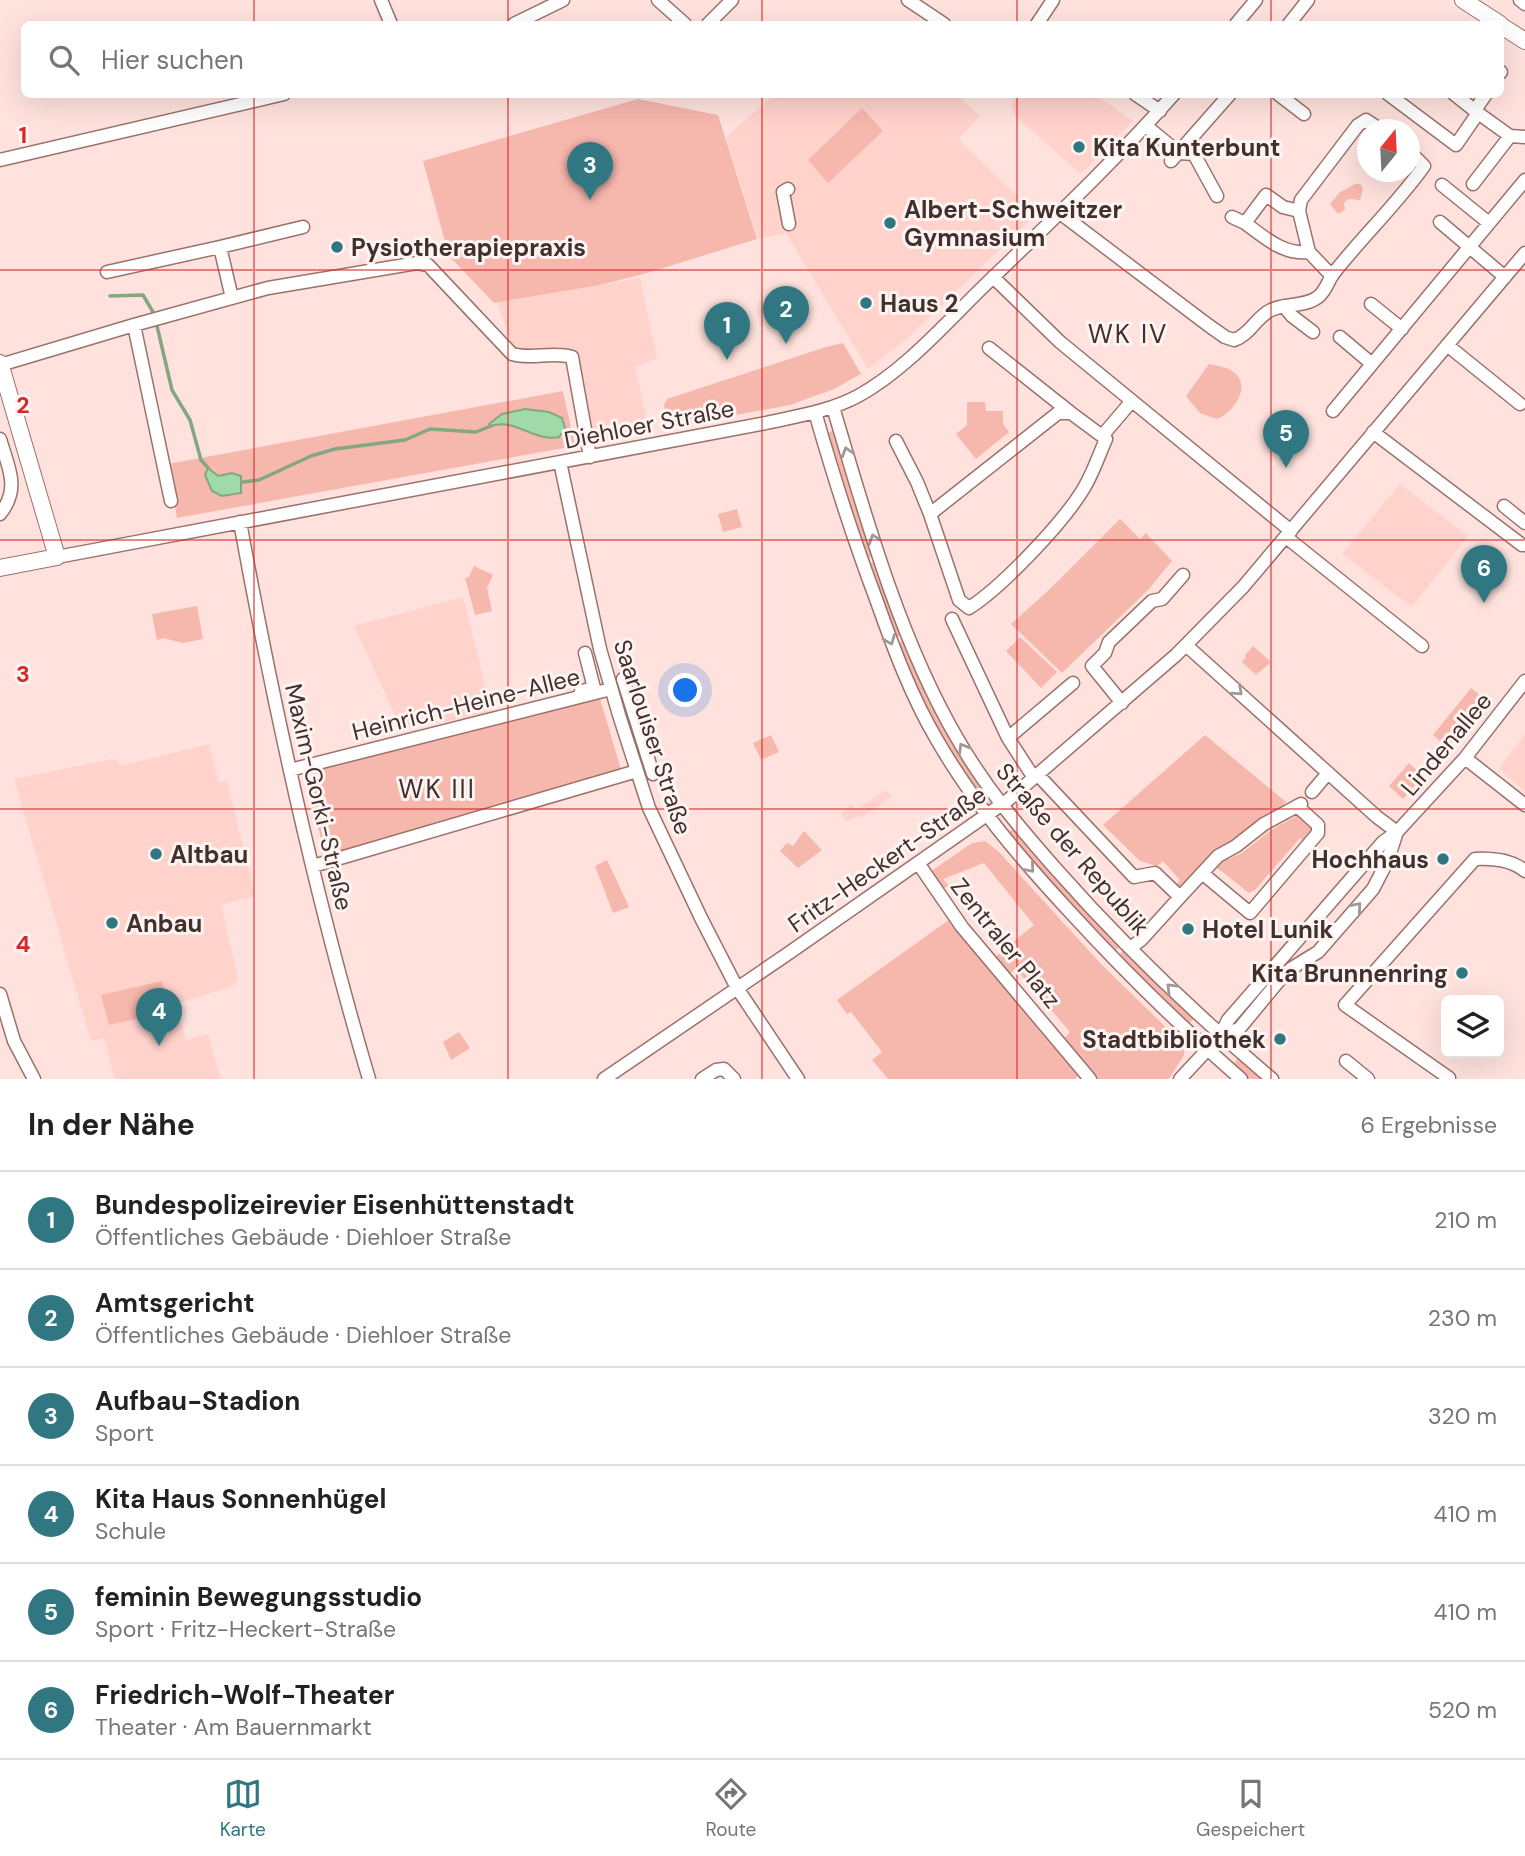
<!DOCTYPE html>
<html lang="de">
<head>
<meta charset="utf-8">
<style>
	:root { --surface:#fff; --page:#f2f2f2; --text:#222; --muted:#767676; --line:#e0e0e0; --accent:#307782 }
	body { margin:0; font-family:"DM Sans",sans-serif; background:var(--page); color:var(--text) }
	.controls { position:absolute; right:21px; bottom:21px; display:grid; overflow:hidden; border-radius:10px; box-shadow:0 7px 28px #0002 }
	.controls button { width:63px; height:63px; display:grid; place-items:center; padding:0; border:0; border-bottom:2px solid var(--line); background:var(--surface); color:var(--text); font:35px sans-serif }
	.compass { position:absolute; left:1357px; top:119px; width:63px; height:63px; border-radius:50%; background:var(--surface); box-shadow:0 7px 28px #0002; rotate:18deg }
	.you { position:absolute; left:686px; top:691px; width:24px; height:24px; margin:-18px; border:5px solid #fff; border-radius:50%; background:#1a73e8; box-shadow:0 0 0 10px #1a73e833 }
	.badge { display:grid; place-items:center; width:46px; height:46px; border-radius:50%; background:var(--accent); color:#fff; font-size:23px; font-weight:700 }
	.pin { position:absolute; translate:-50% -58px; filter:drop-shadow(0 2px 4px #0008) }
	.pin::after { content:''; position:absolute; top:37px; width:24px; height:21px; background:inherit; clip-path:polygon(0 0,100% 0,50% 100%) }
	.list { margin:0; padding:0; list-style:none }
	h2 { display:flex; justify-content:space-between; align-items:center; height:91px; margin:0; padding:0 28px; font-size:30px }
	h2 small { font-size:23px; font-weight:400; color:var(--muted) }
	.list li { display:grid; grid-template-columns:46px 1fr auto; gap:21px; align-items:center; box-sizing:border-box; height:98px; padding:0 28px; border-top:2px solid var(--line) }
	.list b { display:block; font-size:26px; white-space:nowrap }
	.list p { margin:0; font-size:23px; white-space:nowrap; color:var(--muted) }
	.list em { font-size:23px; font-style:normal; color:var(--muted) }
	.icon { flex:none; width:38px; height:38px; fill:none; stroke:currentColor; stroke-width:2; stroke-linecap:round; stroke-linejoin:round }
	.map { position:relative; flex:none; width:1525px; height:1079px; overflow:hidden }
	.search { position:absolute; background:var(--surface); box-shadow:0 7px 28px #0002; left:21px; right:21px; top:21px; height:77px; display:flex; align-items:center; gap:18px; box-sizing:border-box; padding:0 24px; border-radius:10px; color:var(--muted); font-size:26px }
	.sheet { height:679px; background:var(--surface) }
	nav { display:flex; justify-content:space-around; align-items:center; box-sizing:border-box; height:98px; border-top:2px solid var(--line); background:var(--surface); font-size:19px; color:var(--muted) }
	nav a { display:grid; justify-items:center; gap:4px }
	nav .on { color:var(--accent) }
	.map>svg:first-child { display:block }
	.built { fill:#ffd2cb }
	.green { fill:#f6b7ad }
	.water { fill:#9fdaa8; stroke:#83a783; stroke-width:2 }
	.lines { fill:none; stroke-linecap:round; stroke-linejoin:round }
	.stream { stroke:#83a783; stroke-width:3.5 }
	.minor-casing { stroke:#9b716b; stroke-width:15 }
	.major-casing { stroke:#9b716b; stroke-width:18 }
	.minor { stroke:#fff; stroke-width:12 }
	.major { stroke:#fff; stroke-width:16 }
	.oneway { stroke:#a09896 }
	.grid { fill:none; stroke:#d62828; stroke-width:2; stroke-opacity:0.55 }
	.poi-dot { fill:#307782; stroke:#fef4f2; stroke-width:2.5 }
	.labels { text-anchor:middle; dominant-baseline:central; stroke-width:6; stroke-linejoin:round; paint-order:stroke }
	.poi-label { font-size:24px; font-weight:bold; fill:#42302d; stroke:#fef4f2; text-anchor:start }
	.street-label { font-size:24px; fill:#42302d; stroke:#fef4f2 }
	.neighbourhood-label { font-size:26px; letter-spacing:2px; fill:#42302d; stroke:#fef4f2 }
	.grid-label { font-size:23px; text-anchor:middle; font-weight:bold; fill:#d62828; stroke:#fef4f2; stroke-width:6; stroke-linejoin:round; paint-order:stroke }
</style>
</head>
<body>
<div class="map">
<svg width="1525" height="1079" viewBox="0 0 1525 1079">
	<rect width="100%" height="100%" fill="#ffe2dd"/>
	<path class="built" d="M 774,95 L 957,95 L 980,116 L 958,139 L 1036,214 L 909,337 L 868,369 L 786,233 L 758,239 L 726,137 Z
		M 1016,95 L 1096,95 L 1133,121 L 1081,174 L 1014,115 L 1012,106 Z
		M 640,278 L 657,358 L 635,367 L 648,425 L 592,443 L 578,362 L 524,354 L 512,344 L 497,303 Z
		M 1400,484 L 1468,536 L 1412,607 L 1342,554 Z
		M 463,597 L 492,712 L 402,730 L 354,626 Z
		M 1525,734 L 1525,791 L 1499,769 Z
		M 209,744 L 219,783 L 227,781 L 255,896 L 221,905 L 238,977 L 237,982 L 232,986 L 176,1004 L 186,1040 L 208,1034 L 221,1079 L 115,1079 L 104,1038 L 91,1041 L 14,779 L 113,759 L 118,761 L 120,766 Z
		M 886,790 L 891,797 L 861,818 L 858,815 L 847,822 L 841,813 L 852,805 L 856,810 Z"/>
	<path class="green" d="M 638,99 L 718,115 L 757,239 L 647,273 L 600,285 L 494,303 L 449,256 L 423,161 Z
		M 862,108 L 883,131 L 828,183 L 808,160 Z
		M 1355,184 L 1360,184 L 1363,188 L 1360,200 L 1348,199 L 1344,203 L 1345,210 L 1338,214 L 1330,204 L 1340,192 Z
		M 843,343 L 861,374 L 834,389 L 790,405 L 670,427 L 664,405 L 667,399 L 826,347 Z
		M 1209,364 C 1218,366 1229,367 1236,374 C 1251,389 1232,413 1217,419 L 1200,413 L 1186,396 Z
		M 563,391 L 575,446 L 177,518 L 168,464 Z
		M 967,402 L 985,402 L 986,411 L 1003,411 L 1003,424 L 1009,432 L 976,459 L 956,434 L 967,425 Z
		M 835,430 L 875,556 L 866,559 L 826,433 Z
		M 737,509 L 742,527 L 723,532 L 718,514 Z
		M 1120,519 L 1140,539 L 1146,533 L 1172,561 L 1148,590 L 1062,673 L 1011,624 L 1049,590 Z
		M 877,561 L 903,635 L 895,638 L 868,564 Z
		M 474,566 L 493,575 L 487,588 L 492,611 L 475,615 L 465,578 L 469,577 Z
		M 197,606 L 203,639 L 183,643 L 163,638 L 157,640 L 152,614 Z
		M 1020,637 L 1057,672 L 1041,688 L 1006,651 Z
		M 905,640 L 982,786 L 974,791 C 944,744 920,695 897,643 Z
		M 1253,646 L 1271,662 L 1256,675 L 1242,662 L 1246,657 L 1245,655 Z
		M 1471,688 L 1487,700 L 1447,748 L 1433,735 Z
		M 599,695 L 622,773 L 326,859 L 304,770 Z
		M 771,735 L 779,752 L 761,760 L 753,743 Z
		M 1205,735 L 1286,802 L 1264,824 L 1224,853 L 1229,859 L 1242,853 L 1271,830 L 1296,816 L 1292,808 L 1318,825 L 1308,844 L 1300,838 L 1255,890 L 1249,893 L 1211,863 L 1182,887 L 1175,885 L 1180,880 L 1163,861 L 1157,866 L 1140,861 L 1103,825 Z
		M 1409,763 L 1423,776 L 1403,799 L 1389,786 Z
		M 1013,828 L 1120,946 L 1114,952 L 1007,834 Z
		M 804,831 L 822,850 L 798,868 L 780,851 L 787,843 L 793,846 Z
		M 985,841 L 999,852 L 1100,963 L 1185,1046 L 1184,1055 L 1169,1079 L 1097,1079 L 1064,1039 L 1070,1032 L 1016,969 L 1009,974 L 995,957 L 1034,925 L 984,863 L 943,879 L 949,886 L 942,889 L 930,872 L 972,843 Z
		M 607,860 L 629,907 L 613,913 L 595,866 Z
		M 950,919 L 1080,1074 L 1075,1079 L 888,1079 L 872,1060 L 882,1052 L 851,1012 L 847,1014 L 837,1000 Z
		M 1124,950 L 1194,1018 L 1188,1025 L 1118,956 Z
		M 162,981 L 170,1011 L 109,1025 L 101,995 Z
		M 459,1032 L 470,1048 L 451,1060 L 443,1042 Z
		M 1238,1058 L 1264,1079 L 1250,1079 L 1233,1065 Z"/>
	<path class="water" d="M 525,409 L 549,412 L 562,418 L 565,428 L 559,437 C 534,442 516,418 491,426 L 489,424 L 502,414 Z
		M 208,468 L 218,476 L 232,473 L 241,476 L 241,493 L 222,496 L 212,491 L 205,475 Z"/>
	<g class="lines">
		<path class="stream" d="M 110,296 L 143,295 L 153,312
			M 157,326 L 172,390 L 190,420 L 201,460 L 208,468
			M 243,482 L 259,480 L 311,456 L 335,449 L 405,440 L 430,429 L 476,432 L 491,426"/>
		<g class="minor-casing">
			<path id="minor" d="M 381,0 L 391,24
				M 658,0 L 685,24
				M 908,0 L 944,24
				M 1520,0 L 1525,4
				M 514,24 L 563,0
				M 708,24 L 732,0
				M 1037,24 L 1053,0
				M 1236,24 L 1256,0
				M 1289,24 L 1308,0
				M 1500,73 L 1501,72
				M 1135,94 L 1160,111
				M 1278,94 L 1304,114
				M 1388,94 L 1456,145 L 1478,113 L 1510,136 L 1525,137
				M 1454,94 L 1478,113
				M 1475,110 L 1486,94
				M 1146,126 L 1179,153 L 1194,154 L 1217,196
				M 0,160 L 284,94
				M 1171,161 L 1230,94
				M 1473,184 L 1510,136
				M 1442,185 L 1489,223
				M 788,189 L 783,192 L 789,224
				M 1299,211 L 1283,207 L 1266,195 L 1245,223 C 1265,238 1284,255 1309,252
				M 1060,213 L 1208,325 L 1225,337 L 1234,340 C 1250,335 1256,317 1271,310 C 1286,303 1305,307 1318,297 C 1326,291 1328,281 1333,274 C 1362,237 1397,204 1424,166 L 1410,152
				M 1232,217 L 1245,223
				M 1440,222 L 1505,277
				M 107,272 L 220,247
				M 1332,276 L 1309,252 L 1299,211 L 1301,200 L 1358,125 L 1366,120 L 1381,130
				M 993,277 L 1060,342 L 1291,531
				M 232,298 L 220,247 L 303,227
				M 1371,304 L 1402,329
				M 1284,306 L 1292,316 L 1313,332
				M 134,325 L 171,501
				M 1340,337 L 1372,364
				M 1447,345 L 1520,404
				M 989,348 L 1071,413
				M 0,365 L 134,325 L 268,288 L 417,263 L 428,265 L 512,354 C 532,360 552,351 572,357 L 590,457
				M 833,407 C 865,515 900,641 957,738 C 985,787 1019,827 1056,869 C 1122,944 1195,1014 1272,1079
				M 1333,411 L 1525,180
				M 815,412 C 833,475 853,538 876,599 C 893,647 911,696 937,740 C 974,804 1020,858 1070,912 C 1124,971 1181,1027 1241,1079
				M 1373,432 L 1522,545 L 1525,545
				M 1102,436 L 1071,413 L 1058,413 L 930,514 L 959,600 L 969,608 C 1003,586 1063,523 1084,488 C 1093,473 1099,455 1106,439 L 1102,436 L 1131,402
				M 0,439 C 8,467 21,488 0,514
				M 896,441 L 917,482 L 930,514
				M 560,462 L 600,649 L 619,715 L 649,808 L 701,918 L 737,988 L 798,1079
				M 1504,506 L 1525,523
				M 240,522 C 274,709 315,896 369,1079
				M 1286,537 L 1422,646
				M 57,557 L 766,423 C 798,416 830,411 858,396 C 904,371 945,324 983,287 C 1048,224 1114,162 1174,94
				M 952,619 L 1008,738 L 1073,683
				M 1187,646 L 1377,817 L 1397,832
				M 623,679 L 653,774
				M 581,691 L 594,688 L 585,653
				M 1122,703 L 1092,666 L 1105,653 L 1109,642 L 1152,601 L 1162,599 L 1183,575
				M 1008,738 L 1034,778
				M 1465,758 L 1525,805
				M 290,770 L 611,689
				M 1038,775 L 1134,877 L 1155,873 L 1180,897 L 1218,856 L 1236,846 L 1264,824 L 1301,804
				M 1312,792 L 1328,773
				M 918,863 L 962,927 L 1090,1079
				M 313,866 L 637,771
				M 1202,873 L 1250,913 L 1318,833 L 1318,825 L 1297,806
				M 1130,948 L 1141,940 L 1180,897
				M 0,994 L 14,1041 L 34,1079
				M 1220,1036 L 1239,1029 L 1282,977 L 1292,968 L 1318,952 L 1373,889 L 1387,862 L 1397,832
				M 1346,1061 L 1368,1079
				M 1449,1078 L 1345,1005 L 1475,859 C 1492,858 1512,860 1525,871
				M 604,1079 L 786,955 L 1008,800 L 1176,655 L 1243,587 L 1525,253
				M 702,1079 L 716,1070 L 724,1069 L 734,1079
				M 1180,1079 L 1220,1036 L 1228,1020 L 1383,842 L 1397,832 L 1465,758 L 1525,681"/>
		</g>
		<g class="major-casing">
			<path id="major" d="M 1463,0 L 1500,24
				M 1500,25 L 1525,41
				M 0,363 L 57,557 L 0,568"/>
		</g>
		<use href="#minor" class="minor"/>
		<use href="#major" class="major"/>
	</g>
	<defs><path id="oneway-chevron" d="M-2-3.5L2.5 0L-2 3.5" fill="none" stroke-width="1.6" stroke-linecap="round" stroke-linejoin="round" transform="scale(1.75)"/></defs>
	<g class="oneway">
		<use href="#oneway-chevron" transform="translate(847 452) rotate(-107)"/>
		<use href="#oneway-chevron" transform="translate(874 539) rotate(-108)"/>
		<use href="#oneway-chevron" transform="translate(890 640) rotate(69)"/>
		<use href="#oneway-chevron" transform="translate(1238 691) rotate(42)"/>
		<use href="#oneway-chevron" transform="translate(963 748) rotate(-121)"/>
		<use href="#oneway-chevron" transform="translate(1030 868) rotate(50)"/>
		<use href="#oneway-chevron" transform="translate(1357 907) rotate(-49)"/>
		<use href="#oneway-chevron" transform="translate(1171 988) rotate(-135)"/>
	</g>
	<path class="grid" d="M 254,0 L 254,24M 508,0 L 508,24M 762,0 L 762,24M 1017,0 L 1017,24M 1271,0 L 1271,24M 254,94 L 254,1079M 508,94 L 508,1079M 762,94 L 762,1079M 1017,94 L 1017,1079M 1271,94 L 1271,1079M 0,270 L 1525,270M 0,540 L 1525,540M 0,809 L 1525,809"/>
	<g class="poi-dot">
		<circle cx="1079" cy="147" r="7"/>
		<circle cx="890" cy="223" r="7"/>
		<circle cx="337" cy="247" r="7"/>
		<circle cx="866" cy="303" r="7"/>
		<circle cx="156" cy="854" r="7"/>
		<circle cx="1443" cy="859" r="7"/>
		<circle cx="112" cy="923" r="7"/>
		<circle cx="1188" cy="929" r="7"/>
		<circle cx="1462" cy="973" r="7"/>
		<circle cx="1280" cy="1039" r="7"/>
	</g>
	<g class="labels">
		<g class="poi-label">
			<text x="1093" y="147">Kita Kunterbunt</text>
			<text x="904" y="209">Albert-Schweitzer<tspan x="904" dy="28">Gymnasium</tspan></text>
			<text x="351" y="247">Pysiotherapiepraxis</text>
			<text x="880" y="303">Haus 2</text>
			<text x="170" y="854">Altbau</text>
			<text x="1429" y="859" text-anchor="end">Hochhaus</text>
			<text x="126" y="923">Anbau</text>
			<text x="1202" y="929">Hotel Lunik</text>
			<text x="1448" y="973" text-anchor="end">Kita Brunnenring</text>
			<text x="1266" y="1039" text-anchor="end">Stadtbibliothek</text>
		</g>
		<g class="street-label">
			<text transform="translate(649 424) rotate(-11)">Diehloer Straße</text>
			<text transform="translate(466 704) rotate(-14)">Heinrich-Heine-Allee</text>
			<text transform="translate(653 737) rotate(72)">Saarlouiser Straße</text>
			<text transform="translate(1446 744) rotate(-50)">Lindenallee</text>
			<text transform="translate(319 797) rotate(77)">Maxim-Gorki-Straße</text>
			<text transform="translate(1073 849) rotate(49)">Straße der Republik</text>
			<text transform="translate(887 859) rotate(-35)">Fritz-Heckert-Straße</text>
			<text transform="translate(1006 943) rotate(51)">Zentraler Platz</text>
		</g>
		<g class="neighbourhood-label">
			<text x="1128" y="334">WK IV</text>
			<text x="437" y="789">WK III</text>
		</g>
	</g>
	<g class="grid-label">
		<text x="23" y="143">1</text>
		<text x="23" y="413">2</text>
		<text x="23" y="682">3</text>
		<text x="23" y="952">4</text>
	</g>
</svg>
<div class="controls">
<button><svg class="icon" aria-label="layers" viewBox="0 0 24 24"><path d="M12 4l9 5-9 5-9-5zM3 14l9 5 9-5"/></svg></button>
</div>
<svg class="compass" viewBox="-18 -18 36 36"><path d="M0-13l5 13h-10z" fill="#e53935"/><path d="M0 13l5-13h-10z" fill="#767676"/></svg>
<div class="you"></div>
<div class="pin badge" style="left:727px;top:360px">1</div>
<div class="pin badge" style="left:786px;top:344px">2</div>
<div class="pin badge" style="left:590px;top:200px">3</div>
<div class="pin badge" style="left:159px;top:1046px">4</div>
<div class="pin badge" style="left:1286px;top:468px">5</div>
<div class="pin badge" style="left:1484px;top:603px">6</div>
<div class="search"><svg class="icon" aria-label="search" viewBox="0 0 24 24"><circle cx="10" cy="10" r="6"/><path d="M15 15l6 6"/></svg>Hier suchen</div>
</div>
<section class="sheet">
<h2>In der Nähe<small>6 Ergebnisse</small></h2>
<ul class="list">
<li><span class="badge">1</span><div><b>Bundespolizeirevier Eisenhüttenstadt</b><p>Öffentliches Gebäude · Diehloer Straße</p></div><em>210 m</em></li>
<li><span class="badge">2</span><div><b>Amtsgericht</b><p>Öffentliches Gebäude · Diehloer Straße</p></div><em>230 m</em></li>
<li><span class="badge">3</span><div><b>Aufbau-Stadion</b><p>Sport</p></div><em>320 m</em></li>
<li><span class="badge">4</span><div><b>Kita Haus Sonnenhügel</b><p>Schule</p></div><em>410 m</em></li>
<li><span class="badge">5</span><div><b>feminin Bewegungsstudio</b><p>Sport · Fritz-Heckert-Straße</p></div><em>410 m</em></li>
<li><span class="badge">6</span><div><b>Friedrich-Wolf-Theater</b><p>Theater · Am Bauernmarkt</p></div><em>520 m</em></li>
</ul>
</section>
<nav>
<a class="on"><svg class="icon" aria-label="map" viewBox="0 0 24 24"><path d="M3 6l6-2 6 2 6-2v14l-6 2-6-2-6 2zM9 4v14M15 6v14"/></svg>Karte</a>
<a><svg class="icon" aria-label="directions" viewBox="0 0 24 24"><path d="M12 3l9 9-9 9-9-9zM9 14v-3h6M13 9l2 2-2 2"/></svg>Route</a>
<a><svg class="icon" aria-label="saved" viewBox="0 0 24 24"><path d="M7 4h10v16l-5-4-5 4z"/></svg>Gespeichert</a>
</nav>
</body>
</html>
